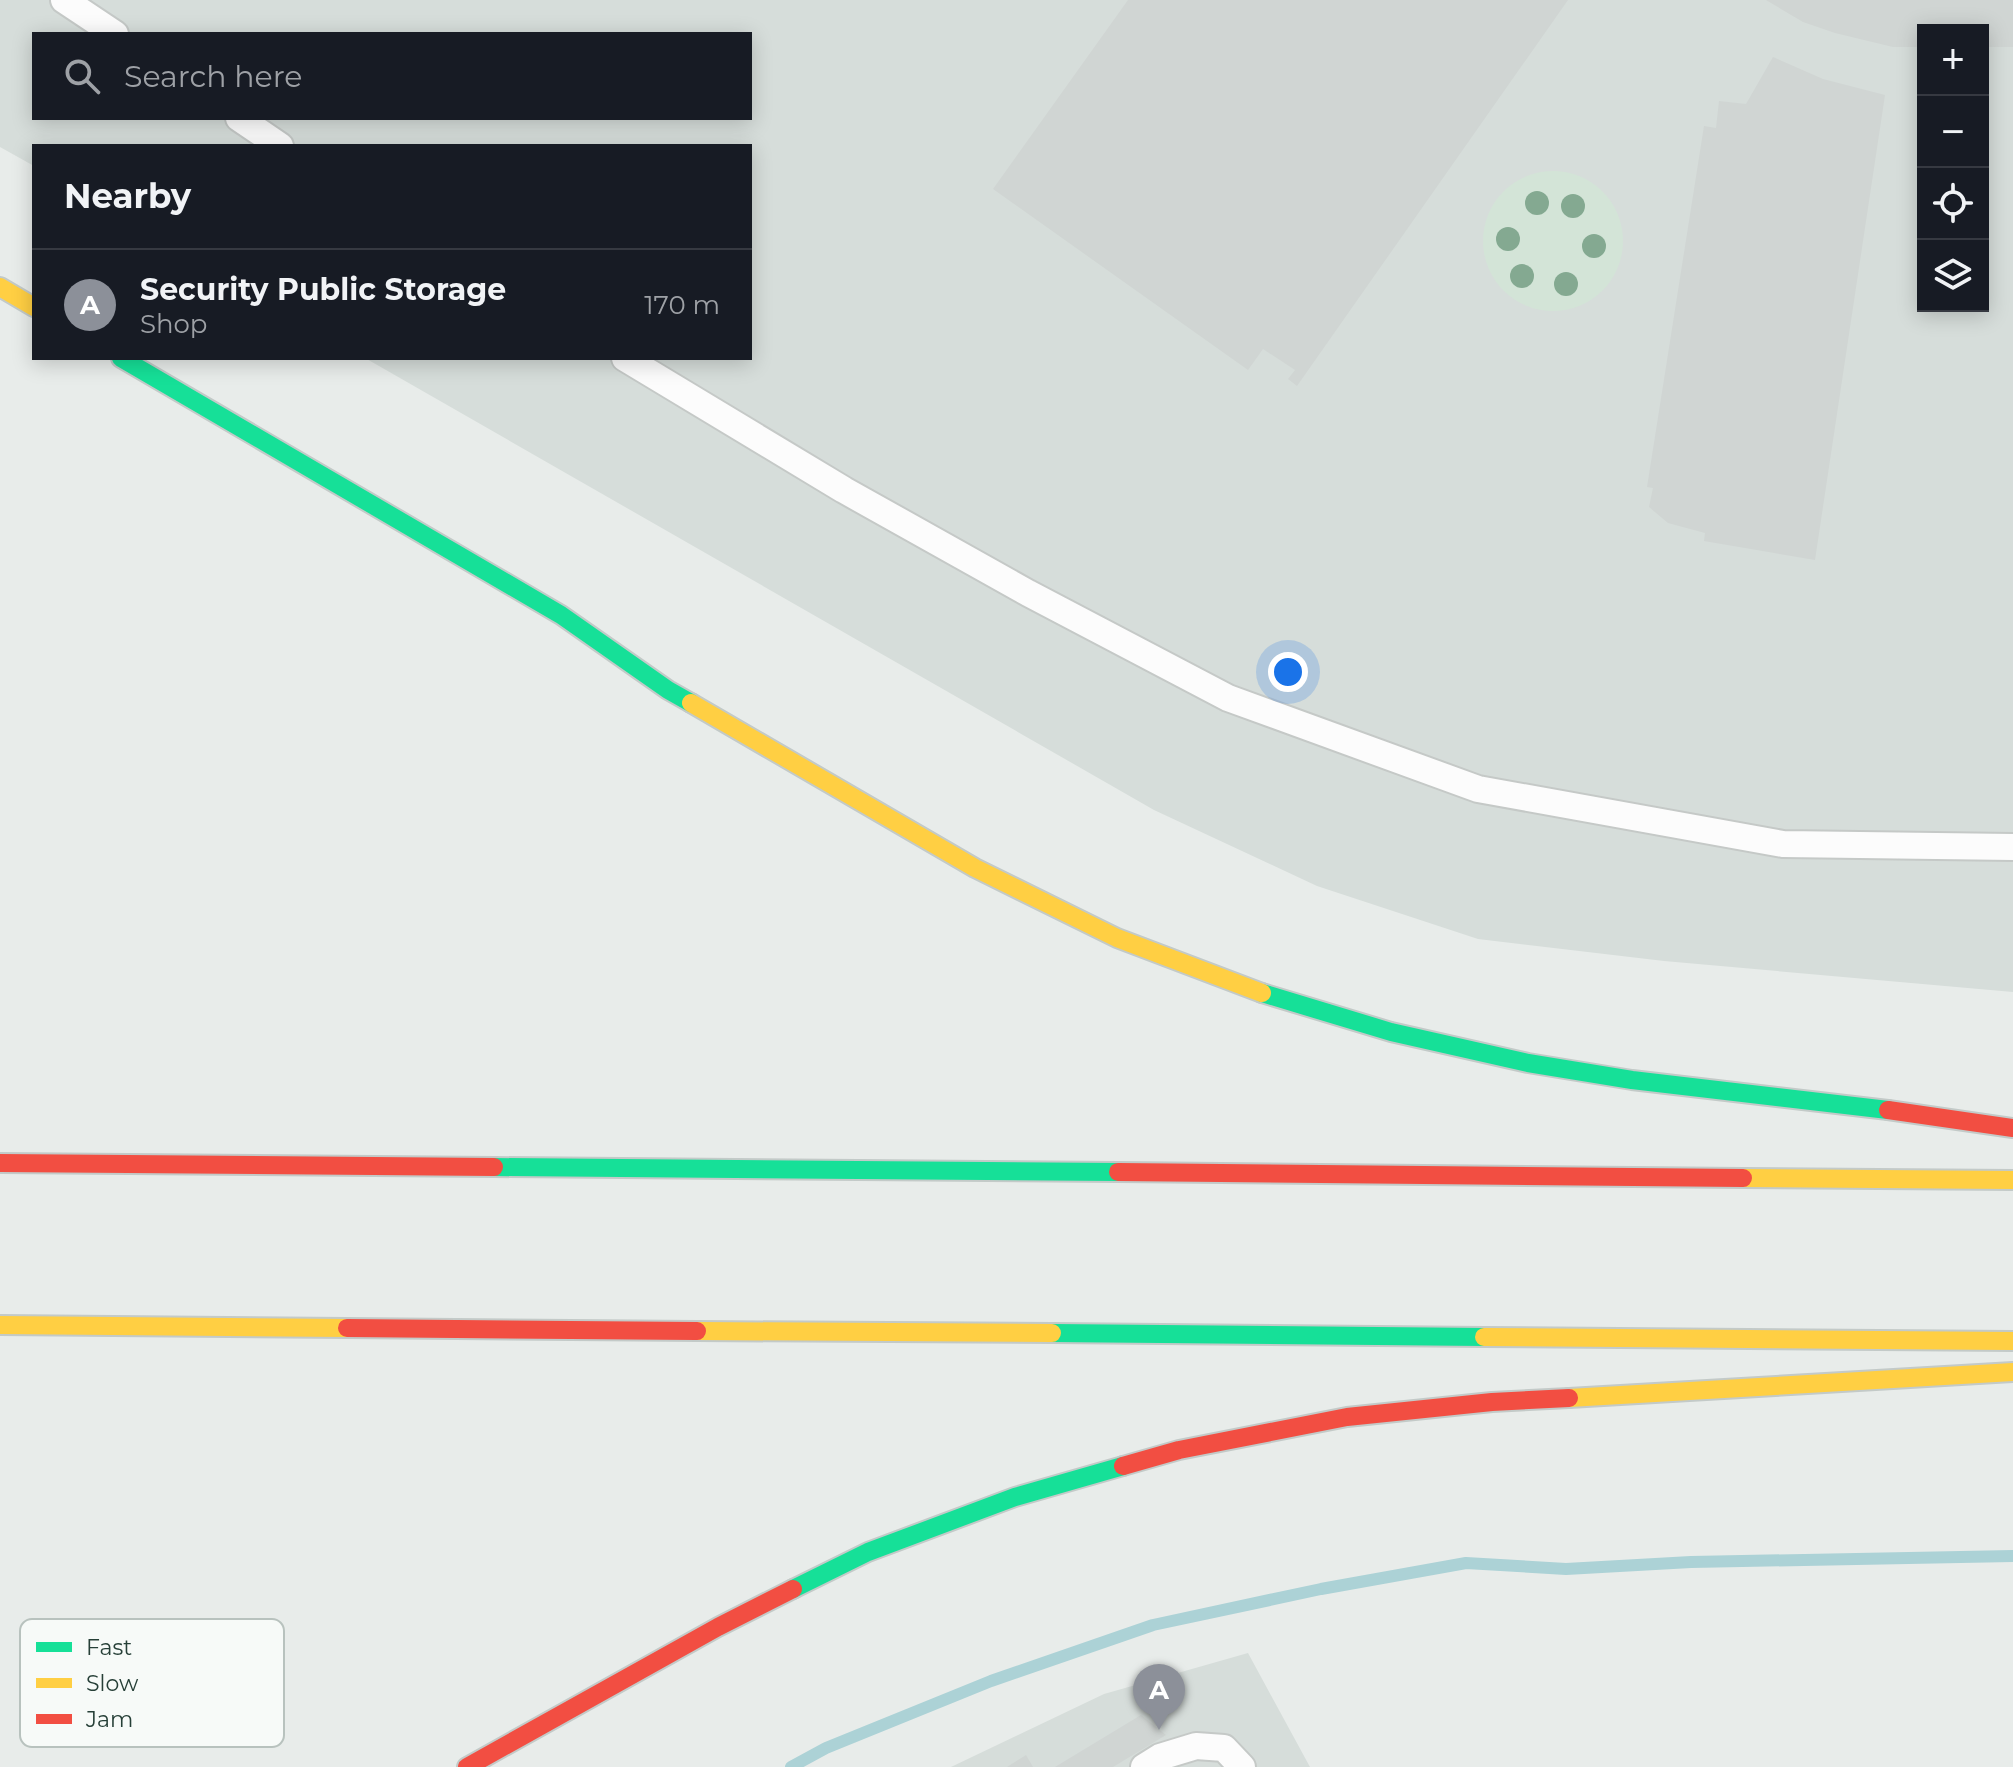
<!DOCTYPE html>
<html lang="en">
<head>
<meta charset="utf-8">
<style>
	:root { --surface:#171b24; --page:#20242c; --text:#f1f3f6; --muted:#9ea1a6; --line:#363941; --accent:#8c9099 }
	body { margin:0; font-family:Montserrat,sans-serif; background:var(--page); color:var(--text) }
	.controls { position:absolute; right:24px; top:24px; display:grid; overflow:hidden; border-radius:0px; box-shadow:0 4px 20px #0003 }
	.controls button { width:72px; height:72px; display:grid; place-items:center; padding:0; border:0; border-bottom:2px solid var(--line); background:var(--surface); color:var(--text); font:40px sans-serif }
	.you { position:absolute; left:1288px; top:672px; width:28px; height:28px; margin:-20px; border:6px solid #fff; border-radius:50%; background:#1a73e8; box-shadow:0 0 0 12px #1a73e833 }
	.badge { display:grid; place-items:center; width:52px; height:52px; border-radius:50%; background:var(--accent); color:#fff; font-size:26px; font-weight:700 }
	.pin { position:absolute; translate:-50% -66px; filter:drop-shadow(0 2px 4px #0008) }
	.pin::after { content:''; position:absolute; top:42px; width:28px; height:24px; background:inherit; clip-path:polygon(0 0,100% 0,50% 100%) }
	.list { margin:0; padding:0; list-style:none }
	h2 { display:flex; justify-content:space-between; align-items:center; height:104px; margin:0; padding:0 32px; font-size:34px }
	h2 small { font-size:26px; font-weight:400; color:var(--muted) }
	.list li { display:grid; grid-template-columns:52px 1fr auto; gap:24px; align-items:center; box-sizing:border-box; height:112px; padding:0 32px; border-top:2px solid var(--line) }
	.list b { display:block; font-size:30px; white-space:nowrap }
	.list p { margin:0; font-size:26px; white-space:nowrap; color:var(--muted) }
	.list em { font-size:26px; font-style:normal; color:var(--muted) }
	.icon { flex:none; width:44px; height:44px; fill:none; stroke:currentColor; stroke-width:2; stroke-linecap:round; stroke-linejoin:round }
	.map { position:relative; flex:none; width:2013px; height:1767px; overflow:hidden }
	.search { position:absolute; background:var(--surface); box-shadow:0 4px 20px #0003; left:32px; top:32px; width:720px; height:88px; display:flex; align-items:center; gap:20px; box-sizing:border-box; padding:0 28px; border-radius:0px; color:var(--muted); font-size:30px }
	.panel { position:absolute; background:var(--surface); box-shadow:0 4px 20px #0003; left:32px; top:144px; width:720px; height:216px; border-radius:0px }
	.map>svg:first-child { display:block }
	.built { fill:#d6ddda; fill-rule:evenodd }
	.green { fill:#d3e4d7 }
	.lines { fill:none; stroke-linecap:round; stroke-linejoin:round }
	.stream { stroke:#acd2d6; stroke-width:12 }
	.building { fill:#d0d5d3 }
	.lane-casing { stroke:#c5c9c7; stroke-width:30 }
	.fast-casing { stroke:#c3cac8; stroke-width:22 }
	.slow-casing { stroke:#c3cac8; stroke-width:22 }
	.jam-casing { stroke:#c3cac8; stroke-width:22 }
	.lane { stroke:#fcfcfc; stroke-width:26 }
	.fast { stroke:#16e098; stroke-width:18 }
	.slow { stroke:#ffcf43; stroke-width:18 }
	.jam { stroke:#f24e42; stroke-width:18 }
	.tree { fill:#84a991 }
	.key { fill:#f7faf8; stroke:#b8c2be; stroke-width:2 }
	.key-label { font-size:22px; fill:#263f37 }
</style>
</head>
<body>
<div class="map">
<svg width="2013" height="1767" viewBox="0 0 2013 1767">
	<rect width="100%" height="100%" fill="#e8ecea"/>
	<path class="built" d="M 0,0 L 2013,0 L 2013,992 L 1664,961 L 1478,939 L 1317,886 L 1154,810 L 365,358 L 750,358 L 750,146 L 34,146 L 34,166 L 0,147 ZM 1923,30 L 1983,30 L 1983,306 L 1923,306 ZM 34,34 L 750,34 L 750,118 L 34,118 Z
		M 1248,1653 L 1310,1767 L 951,1767 L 1104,1694 Z"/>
	<path class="green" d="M1483 241a70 70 0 1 1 140 0a70 70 0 1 1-140 0Z"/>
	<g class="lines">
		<path class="stream" d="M 791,1767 L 826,1748 L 991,1681 L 1153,1625 L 1321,1589 L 1466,1563 L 1566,1569 L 1691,1562 L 2013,1556"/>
	</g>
	<path class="building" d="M 1128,0 L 1568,0 L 1297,386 L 1288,379 L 1295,370 L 1263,349 L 1248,370 L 993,189 Z
		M 1766,0 L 2013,0 L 2013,47 L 1983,47 L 1983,30 L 1923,30 L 1923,47 L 1893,47 L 1835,33 L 1803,22 Z
		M 1773,57 L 1823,79 L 1885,95 L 1815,560 L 1704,541 L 1705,533 L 1668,523 L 1649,507 L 1653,488 L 1647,487 L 1704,126 L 1716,128 L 1719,101 L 1746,104 Z
		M 1141,1715 L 1166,1735 L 1113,1767 L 1055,1767 Z
		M 1026,1755 L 1033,1767 L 1007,1767 Z"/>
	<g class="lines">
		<g class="lane-casing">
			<path id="lane" d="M 64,0 L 115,34
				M 239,118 L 280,146
				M 625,358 L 844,490 L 1028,593 L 1228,698 L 1478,789 L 1783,844 L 2013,847
				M 1144,1767 L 1160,1757 L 1196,1746 L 1224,1748 L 1242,1767"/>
		</g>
		<g class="fast-casing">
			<path id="fast" d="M 121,358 L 561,615 L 668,690 L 691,703
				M 1262,993 L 1391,1032 L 1528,1063 L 1632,1080 L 1888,1110
				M 494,1167 L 1118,1172
				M 1052,1333 L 1484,1337
				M 793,1589 L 868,1552 L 1015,1497 L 1123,1466"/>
		</g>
		<g class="slow-casing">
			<path id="slow" d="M 0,287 L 34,307
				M 691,703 L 975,868 L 1117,938 L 1262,993
				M 1743,1178 L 2013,1180
				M 0,1325 L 347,1328
				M 697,1331 L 1052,1333
				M 1484,1337 L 2013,1341
				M 1569,1398 L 2013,1372"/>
		</g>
		<g class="jam-casing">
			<path id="jam" d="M 1888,1110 L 2013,1128
				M 0,1163 L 494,1167
				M 1118,1172 L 1743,1178
				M 347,1328 L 697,1331
				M 1123,1466 L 1179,1450 L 1347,1417 L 1492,1402 L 1569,1398
				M 467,1767 L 718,1627 L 793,1589"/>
		</g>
		<use href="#lane" class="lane"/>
		<use href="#fast" class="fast"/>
		<use href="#slow" class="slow"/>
		<use href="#jam" class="jam"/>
	</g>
	<g class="tree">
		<circle cx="1537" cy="203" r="12"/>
		<circle cx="1573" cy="206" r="12"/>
		<circle cx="1508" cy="239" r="12"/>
		<circle cx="1594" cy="246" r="12"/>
		<circle cx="1522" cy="276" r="12"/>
		<circle cx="1566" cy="284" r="12"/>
	</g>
	<rect x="20" y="1619" width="264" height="128" rx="12" class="key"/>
	<rect x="36" y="1642" width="36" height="10" fill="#16e098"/>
	<rect x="36" y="1678" width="36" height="10" fill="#ffcf43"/>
	<rect x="36" y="1714" width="36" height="10" fill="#f24e42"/>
	<g class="key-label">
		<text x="86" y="1655">Fast</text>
		<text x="86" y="1691">Slow</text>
		<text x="86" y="1727">Jam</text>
	</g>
</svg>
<div class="controls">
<button>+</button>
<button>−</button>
<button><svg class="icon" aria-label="locate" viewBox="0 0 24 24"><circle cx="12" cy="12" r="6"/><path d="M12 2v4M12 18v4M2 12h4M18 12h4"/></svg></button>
<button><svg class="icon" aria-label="layers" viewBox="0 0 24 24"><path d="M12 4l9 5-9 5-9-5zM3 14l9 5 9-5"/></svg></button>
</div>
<div class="you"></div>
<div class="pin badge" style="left:1159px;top:1730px">A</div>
<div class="search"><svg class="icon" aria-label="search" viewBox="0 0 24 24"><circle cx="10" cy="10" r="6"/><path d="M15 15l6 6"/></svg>Search here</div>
<section class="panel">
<h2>Nearby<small></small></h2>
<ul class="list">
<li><span class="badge">A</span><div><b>Security Public Storage</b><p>Shop</p></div><em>170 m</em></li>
</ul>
</section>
</div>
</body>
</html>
